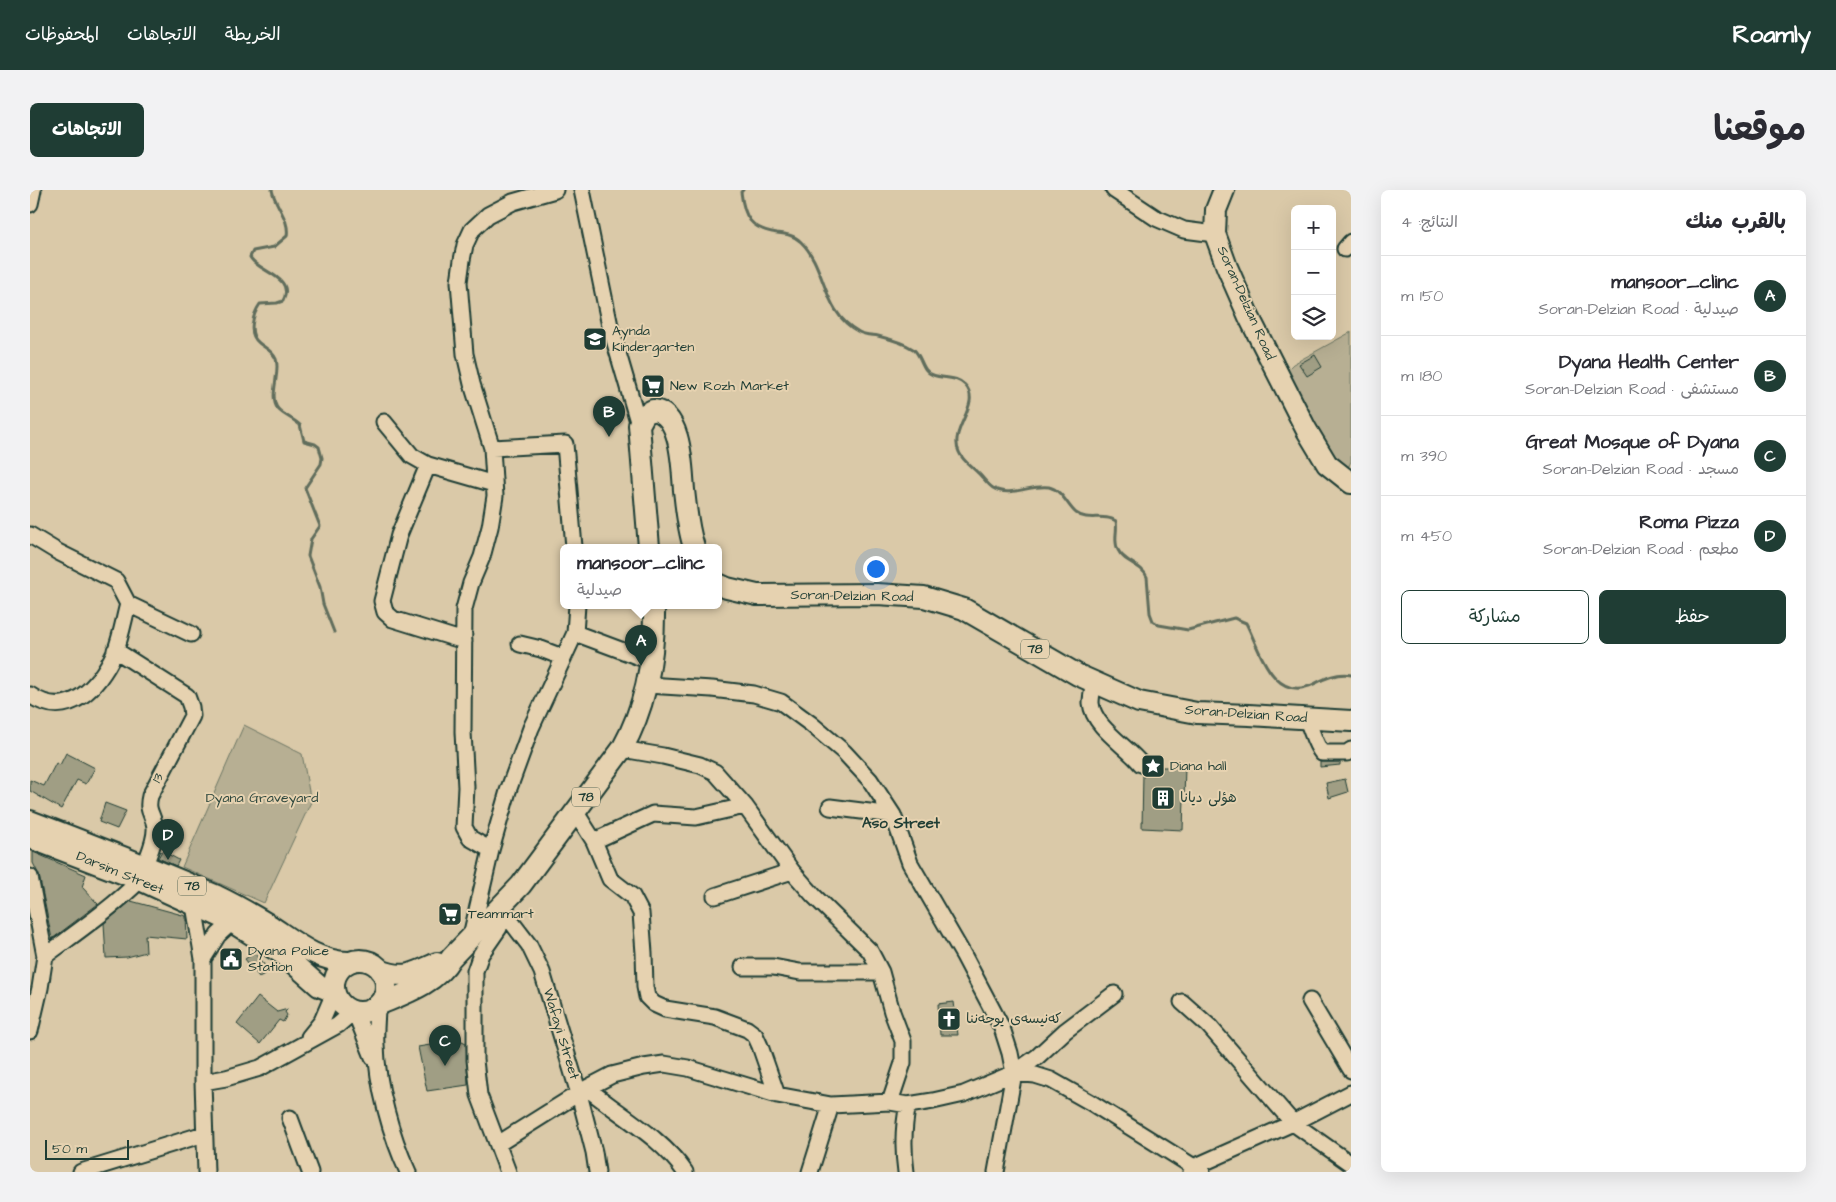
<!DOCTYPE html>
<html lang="ar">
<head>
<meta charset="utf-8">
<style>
	:root { --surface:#fff; --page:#f2f2f3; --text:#2b2b33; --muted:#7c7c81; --line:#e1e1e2; --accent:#1f3d34 }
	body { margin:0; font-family:"Architects Daughter","Playpen Sans Arabic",sans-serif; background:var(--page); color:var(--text); direction:rtl }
	.controls { position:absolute; right:15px; top:15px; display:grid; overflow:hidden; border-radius:8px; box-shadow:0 5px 20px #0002 }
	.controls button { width:45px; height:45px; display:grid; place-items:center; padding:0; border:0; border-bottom:1px solid var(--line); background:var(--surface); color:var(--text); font:25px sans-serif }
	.scale { position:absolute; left:15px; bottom:12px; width:84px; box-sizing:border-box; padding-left:5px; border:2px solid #1f3d34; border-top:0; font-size:14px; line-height:18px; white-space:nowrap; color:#1f3d34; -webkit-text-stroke:4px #e6d2b0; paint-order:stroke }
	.you { position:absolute; left:845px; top:378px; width:18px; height:18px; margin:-12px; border:4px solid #fff; border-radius:50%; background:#1a73e8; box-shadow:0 0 0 8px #1a73e833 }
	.badge { display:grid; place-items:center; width:32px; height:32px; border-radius:50%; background:var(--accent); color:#fff; font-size:16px; font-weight:700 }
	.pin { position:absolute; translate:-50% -41px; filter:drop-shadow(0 1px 2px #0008) }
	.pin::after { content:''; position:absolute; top:26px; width:18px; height:15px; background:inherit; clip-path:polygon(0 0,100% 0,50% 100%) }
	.popup { position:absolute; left:530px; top:354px; width:162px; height:65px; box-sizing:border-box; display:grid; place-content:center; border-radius:8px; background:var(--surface); filter:drop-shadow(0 1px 4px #0005); font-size:16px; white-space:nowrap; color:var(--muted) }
	.popup b { font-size:19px; color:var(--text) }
	.popup::after { content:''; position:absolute; left:50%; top:100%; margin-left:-10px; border:10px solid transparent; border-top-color:var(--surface) }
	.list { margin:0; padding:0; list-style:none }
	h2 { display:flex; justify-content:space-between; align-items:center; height:65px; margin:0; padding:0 20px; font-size:21px }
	h2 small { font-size:16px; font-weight:400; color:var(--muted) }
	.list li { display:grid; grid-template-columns:32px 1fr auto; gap:15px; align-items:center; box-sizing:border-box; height:80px; padding:0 20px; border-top:1px solid var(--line) }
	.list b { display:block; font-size:19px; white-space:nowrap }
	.list p { margin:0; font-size:16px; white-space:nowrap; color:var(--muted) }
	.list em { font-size:16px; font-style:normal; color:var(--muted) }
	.actions { display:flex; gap:10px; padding:15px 20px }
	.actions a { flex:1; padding:11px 0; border:1px solid var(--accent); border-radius:8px; text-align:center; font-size:18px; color:var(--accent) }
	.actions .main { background:var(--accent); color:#fff }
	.icon { flex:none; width:28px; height:28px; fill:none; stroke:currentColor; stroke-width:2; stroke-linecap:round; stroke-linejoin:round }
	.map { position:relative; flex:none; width:1321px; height:982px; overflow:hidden; direction:ltr; border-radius:8px }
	header { display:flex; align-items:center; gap:30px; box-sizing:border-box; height:70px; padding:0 25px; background:var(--accent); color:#fff }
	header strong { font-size:24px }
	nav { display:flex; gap:28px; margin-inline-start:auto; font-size:18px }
	.intro { display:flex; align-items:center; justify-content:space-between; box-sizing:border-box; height:120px; padding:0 30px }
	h1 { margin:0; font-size:35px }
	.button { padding:12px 22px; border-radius:8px; background:var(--accent); color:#fff; font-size:18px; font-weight:700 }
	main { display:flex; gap:30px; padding:0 30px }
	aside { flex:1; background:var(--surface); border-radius:8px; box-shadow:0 5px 20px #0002 }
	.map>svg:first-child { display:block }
	.green { fill:#b7af93; stroke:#6b7664 }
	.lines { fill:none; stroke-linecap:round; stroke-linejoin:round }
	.stream { stroke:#606d5c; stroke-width:3 }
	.building { fill:#a09e84; stroke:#1f3d34 }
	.minor-casing { stroke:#1f3d34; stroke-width:19 }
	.major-casing { stroke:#1f3d34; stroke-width:24 }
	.minor { stroke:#e6d2b0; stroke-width:15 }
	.major { stroke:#e6d2b0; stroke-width:20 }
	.labels { text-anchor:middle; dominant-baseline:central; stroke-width:4; stroke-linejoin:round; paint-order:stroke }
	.shield { fill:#e6d2b0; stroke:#5b6a59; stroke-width:1 }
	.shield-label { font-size:12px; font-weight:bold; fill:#1f3d34 }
	.street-label { font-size:14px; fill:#1f3d34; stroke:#e6d2b0 }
	.poi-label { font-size:14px; fill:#1f3d34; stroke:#e6d2b0; text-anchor:start }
	.park-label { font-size:14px; fill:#2e483e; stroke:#e6d2b0 }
	.neighbourhood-label { font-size:15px; font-weight:bold; fill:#1f3d34; stroke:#e6d2b0 }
</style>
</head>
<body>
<header>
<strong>Roamly</strong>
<nav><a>الخريطة</a><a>الاتجاهات</a><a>المحفوظات</a></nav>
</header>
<div class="intro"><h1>موقعنا</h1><a class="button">الاتجاهات</a></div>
<main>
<aside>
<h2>بالقرب منك<small>النتائج: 4</small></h2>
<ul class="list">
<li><span class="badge">A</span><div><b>mansoor_clinc</b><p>صيدلية · Soran-Delzian Road</p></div><em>150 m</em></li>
<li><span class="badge">B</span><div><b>Dyana Health Center</b><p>مستشفى · Soran-Delzian Road</p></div><em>180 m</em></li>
<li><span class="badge">C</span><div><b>Great Mosque of Dyana</b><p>مسجد · Soran-Delzian Road</p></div><em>390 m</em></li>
<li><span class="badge">D</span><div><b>Roma Pizza</b><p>مطعم · Soran-Delzian Road</p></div><em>450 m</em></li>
</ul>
<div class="actions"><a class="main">حفظ</a><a>مشاركة</a></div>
</aside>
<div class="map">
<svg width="1321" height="982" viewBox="0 0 1321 982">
	<rect width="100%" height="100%" fill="#dac9a8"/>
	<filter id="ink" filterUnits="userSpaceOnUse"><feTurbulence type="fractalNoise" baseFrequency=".02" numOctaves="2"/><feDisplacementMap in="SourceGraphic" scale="10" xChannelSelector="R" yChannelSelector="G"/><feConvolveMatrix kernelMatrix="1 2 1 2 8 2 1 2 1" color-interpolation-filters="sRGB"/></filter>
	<g filter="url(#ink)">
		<path class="green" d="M 1321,142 L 1321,271 L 1319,276 L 1310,281 L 1254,183 L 1263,174 Z
			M 214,535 L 272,564 L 281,612 L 234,713 L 152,677 Z"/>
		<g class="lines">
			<path class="stream" d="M 242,0 C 245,16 260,29 257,46 L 244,57 L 223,61 L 220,67 C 227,82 266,86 253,111 L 247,113 L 230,114 C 223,124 217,144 229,153 C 235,158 243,161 246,169 C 251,182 238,207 248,219 C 253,225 264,229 270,235 L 274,251 L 285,254 L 289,257 L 292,268 L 291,274 L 275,298 L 290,336 L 281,349 L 278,366 L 290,397 L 293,414 L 304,442
				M 713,0 L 711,2 C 714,27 720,39 747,43 C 756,44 764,45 771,52 C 797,77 791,122 829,142 C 834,145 842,145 848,146 C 860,149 873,152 883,159 C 892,165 891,181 903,185 C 914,189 927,186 935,195 C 953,214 918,239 929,262 C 932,270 941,276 947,282 C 952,286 957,294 963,298 C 980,308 1001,294 1019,297 C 1032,300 1037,315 1046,323 C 1058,332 1074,323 1086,331 C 1088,341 1083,350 1088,360 C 1094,373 1112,374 1117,387 L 1120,423 L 1123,431 L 1129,435 L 1158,440 L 1204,428 L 1216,433 C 1230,460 1243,514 1284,494 C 1295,488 1308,482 1321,485"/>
		</g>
		<path class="building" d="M 1285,165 L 1292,177 L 1277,186 L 1269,174 Z
			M 36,563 L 65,578 L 56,594 L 47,590 L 31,619 L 0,601 L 0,590 L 14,596 L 26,573 L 30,575 Z
			M 1290,572 L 1310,572 L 1310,575 L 1290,577 Z
			M 1120,577 L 1155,577 L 1153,640 L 1112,638 L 1113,583 Z
			M 1315,589 L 1318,602 L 1299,608 L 1296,593 Z
			M 75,613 L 96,621 L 87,639 L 69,632 Z
			M 132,661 L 149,670 L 146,676 L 128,668 Z
			M 3,662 L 56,685 L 52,697 L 68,714 L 22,749 L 9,685 L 3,673 Z
			M 101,711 L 156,726 L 157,749 L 115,745 L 116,762 L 97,767 L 76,768 L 74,733 Z
			M 224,763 L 240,781 L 229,787 L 215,769 Z
			M 228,807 L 247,822 L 258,819 L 255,822 L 257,825 L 253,832 L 249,830 L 230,854 L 207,834 Z
			M 924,812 L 928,845 L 910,845 L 908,814 Z
			M 430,850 L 436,853 L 438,895 L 397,901 L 388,857 Z"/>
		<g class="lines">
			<g class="minor-casing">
				<path id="minor" d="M 552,0 L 580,136 L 609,235
					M 1084,0 L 1126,28 L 1154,40 L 1185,44
					M 0,14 L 3,0
					M 1315,59 L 1321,52
					M 354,232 L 382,266 L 398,275
					M 462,258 L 535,254 L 544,357
					M 0,345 L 28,362 L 86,391 L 98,414 C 94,429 91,447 85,462 C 69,496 39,532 0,505
					M 98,414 L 161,444
					M 545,443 L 620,471
					M 434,451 L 363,429 L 355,422 L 352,411 L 369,345 L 398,275 L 464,294
					M 490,454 L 511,459 L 532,467
					M 85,460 L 157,506 L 161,517 L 162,526 L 120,606 C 116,622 123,623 125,637 C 126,650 119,663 115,675
					M 1063,493 C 1063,499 1061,506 1061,513 C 1063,537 1098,557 1111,574
					M 617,495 L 682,499 L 724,504 L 751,512 L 781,534 L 814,562 L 840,590 L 863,625 L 880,673 L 934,766 L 972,838 L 980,863 L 984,883 L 966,982
					M 1276,528 C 1282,540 1284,553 1292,563 L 1317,563 L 1321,560
					M 592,559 L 633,566 L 670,575 L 685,582 L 715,616 L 762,681 L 784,706 L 840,761 L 851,782 L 862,822 L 873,851 L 873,873 L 860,912
					M 800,617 L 863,625
					M 545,621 L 564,651 L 580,689 L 602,706 L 611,723 L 614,763 L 615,797 L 617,807 L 624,814 L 635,819 L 685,827 L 717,839 L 725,845 L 730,856 L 747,905
					M 564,651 L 623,624 L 666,627 L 715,616
					M 461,660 L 440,648 L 434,637 L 436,597 L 433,542 L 434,419 L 441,393 L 452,367 L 460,337 L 465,306 L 462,258 L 442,194 L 435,164 L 429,92 L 432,70 L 435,55 L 442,40 L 458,25 L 483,12 L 525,0
					M 0,687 L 15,766 L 10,798 L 0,841
					M 685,706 L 762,681
					M 164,715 L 173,769 L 173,892 L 176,982
					M 470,717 L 499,755 L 512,782 L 549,904 L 564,962 L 567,982
					M 466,721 L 471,730 L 469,738 L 451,764 L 445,781 L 445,870 L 449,905 L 478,982
					M 441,746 L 461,660 L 478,601 L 501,538 L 545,443 L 547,415
					M 15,766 C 47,742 81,719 110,690
					M 173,769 L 188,745 L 202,732
					M 713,777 L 743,777 L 770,782 L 851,782
					M 1280,811 L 1321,880
					M 1152,812 L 1179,836 L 1263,933 L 1321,974
					M 347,816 C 347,829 345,842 346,855 C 347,895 361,946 378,982
					M 325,822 L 343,867
					M 279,847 L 292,831 L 304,803
					M 984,883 L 1005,885 L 1021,890 L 1060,912 L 1172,982
					M 173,892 L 196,888 L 230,878 L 308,835 L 323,822
					M 557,898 C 589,925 631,947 655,982
					M 260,928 L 280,982
					M 468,954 L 557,898 L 582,885 L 614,877 L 634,874 L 658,878 L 747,905 L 801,915 L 860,912 L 878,915 L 903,911 L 934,904 L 984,883 L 1007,867 L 1035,841 L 1084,804
					M 51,982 L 174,944
					M 780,982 L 801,915
					M 876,982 C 873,960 873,937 878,915
					M 1161,982 L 1164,977 L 1263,933 L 1321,903"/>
			</g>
			<g class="major-casing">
				<path id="major" d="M 1194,0 L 1186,20 L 1185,44 L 1197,77 L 1219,127 L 1276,239 L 1297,274 L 1321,293
					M 619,357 L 609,235 L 615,224 L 623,220 C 652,223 652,278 654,300 C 656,319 658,339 664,357
					M 688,394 L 697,398 L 727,405 L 847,404 L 894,407 L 934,419 L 1048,485 L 1109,512 L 1167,523 L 1219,525 L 1321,531
					M 0,631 C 63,655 126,679 187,706 C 206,715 223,725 241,736 C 265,752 287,771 318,772
					M 0,648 L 110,690 L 202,732 L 254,765 L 289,796 L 304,802
					M304 796a26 26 0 1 1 52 0a26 26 0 1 1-52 0Z
					M 350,780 C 374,790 385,783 407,773
					M 348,815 C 374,804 406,794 421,768 L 491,695 L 592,559 C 617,514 625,466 624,415"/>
			</g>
			<use href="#minor" class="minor"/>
			<use href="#major" class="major"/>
		</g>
	</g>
	<defs>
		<g id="school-square" transform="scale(1.25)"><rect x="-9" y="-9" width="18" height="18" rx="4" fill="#1f3d34" stroke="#e6d2b0"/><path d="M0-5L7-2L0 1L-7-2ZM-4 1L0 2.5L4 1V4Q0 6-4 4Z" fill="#fff"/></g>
		<g id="supermarket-square" transform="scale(1.25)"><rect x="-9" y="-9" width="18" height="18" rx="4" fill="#1f3d34" stroke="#e6d2b0"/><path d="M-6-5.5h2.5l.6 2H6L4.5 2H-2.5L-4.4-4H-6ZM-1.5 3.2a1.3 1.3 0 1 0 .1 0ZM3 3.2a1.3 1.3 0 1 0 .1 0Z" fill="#fff"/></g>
		<g id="sight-square" transform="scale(1.25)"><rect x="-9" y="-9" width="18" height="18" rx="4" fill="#1f3d34" stroke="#e6d2b0"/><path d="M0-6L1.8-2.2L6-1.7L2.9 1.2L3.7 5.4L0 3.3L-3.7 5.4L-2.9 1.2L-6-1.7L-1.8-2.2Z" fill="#fff"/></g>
		<g id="building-square" transform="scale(1.25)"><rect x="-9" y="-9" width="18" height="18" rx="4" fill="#1f3d34" stroke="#e6d2b0"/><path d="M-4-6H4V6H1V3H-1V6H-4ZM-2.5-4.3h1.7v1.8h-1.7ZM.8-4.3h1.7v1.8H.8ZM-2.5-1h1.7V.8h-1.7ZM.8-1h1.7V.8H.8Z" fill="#fff"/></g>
		<g id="civic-square" transform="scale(1.25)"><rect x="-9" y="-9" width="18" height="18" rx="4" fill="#1f3d34" stroke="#e6d2b0"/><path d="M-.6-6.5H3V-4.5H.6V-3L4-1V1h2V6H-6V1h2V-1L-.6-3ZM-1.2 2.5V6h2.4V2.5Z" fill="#fff"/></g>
		<g id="church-square" transform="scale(1.25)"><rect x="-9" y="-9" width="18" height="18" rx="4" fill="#1f3d34" stroke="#e6d2b0"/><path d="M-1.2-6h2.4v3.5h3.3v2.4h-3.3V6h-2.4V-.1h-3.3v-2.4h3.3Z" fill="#fff"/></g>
	</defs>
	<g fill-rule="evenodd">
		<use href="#school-square" x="565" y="149"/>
		<use href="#supermarket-square" x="623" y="196"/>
		<use href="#sight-square" x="1123" y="576"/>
		<use href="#building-square" x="1133" y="608"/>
		<use href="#supermarket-square" x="420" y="724"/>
		<use href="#civic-square" x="201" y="769"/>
		<use href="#church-square" x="919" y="829"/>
	</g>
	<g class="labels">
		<g class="shield">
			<rect x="991" y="449.5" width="28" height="19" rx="4"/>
			<rect x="542" y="597.5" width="28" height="19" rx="4"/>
			<rect x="148" y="686.5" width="28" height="19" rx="4"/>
		</g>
		<g class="shield-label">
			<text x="1005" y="459">78</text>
			<text x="556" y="607">78</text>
			<text x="162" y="696">78</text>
		</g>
		<g class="street-label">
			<text transform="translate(1216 113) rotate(66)">Soran-Delzian Road</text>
			<text transform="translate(822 406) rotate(1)">Soran-Delzian Road</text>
			<text transform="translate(1216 524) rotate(4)">Soran-Delzian Road</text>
			<text transform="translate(128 588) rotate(-63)">13</text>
			<text transform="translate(90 683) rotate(22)">Darsim Street</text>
			<text transform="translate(531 844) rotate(73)">Wafayi Street</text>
		</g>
		<g class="poi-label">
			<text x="582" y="141">Aynda<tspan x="582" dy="16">Kindergarten</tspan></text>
			<text x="640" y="196">New Rozh Market</text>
			<text x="1140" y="576">Diana hall</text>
			<text x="1150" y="608">هؤلى ديانا</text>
			<text x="438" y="724">Teammart</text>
			<text x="218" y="761">Dyana Police<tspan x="218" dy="16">Station</tspan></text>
			<text x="936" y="829">کەنیسەی یوحەننا</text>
		</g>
		<g class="park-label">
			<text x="232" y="608">Dyana Graveyard</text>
		</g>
		<g class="neighbourhood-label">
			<text x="871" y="633">Aso Street</text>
		</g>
	</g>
</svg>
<div class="controls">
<button>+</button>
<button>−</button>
<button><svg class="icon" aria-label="layers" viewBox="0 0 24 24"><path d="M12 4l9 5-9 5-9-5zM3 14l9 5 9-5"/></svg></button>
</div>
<div class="scale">50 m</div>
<div class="you"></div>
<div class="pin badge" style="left:611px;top:476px">A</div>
<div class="popup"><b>mansoor_clinc</b>صيدلية</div>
<div class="pin badge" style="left:579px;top:247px">B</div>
<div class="pin badge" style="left:415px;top:876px">C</div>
<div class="pin badge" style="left:138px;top:670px">D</div>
</div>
</main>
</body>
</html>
